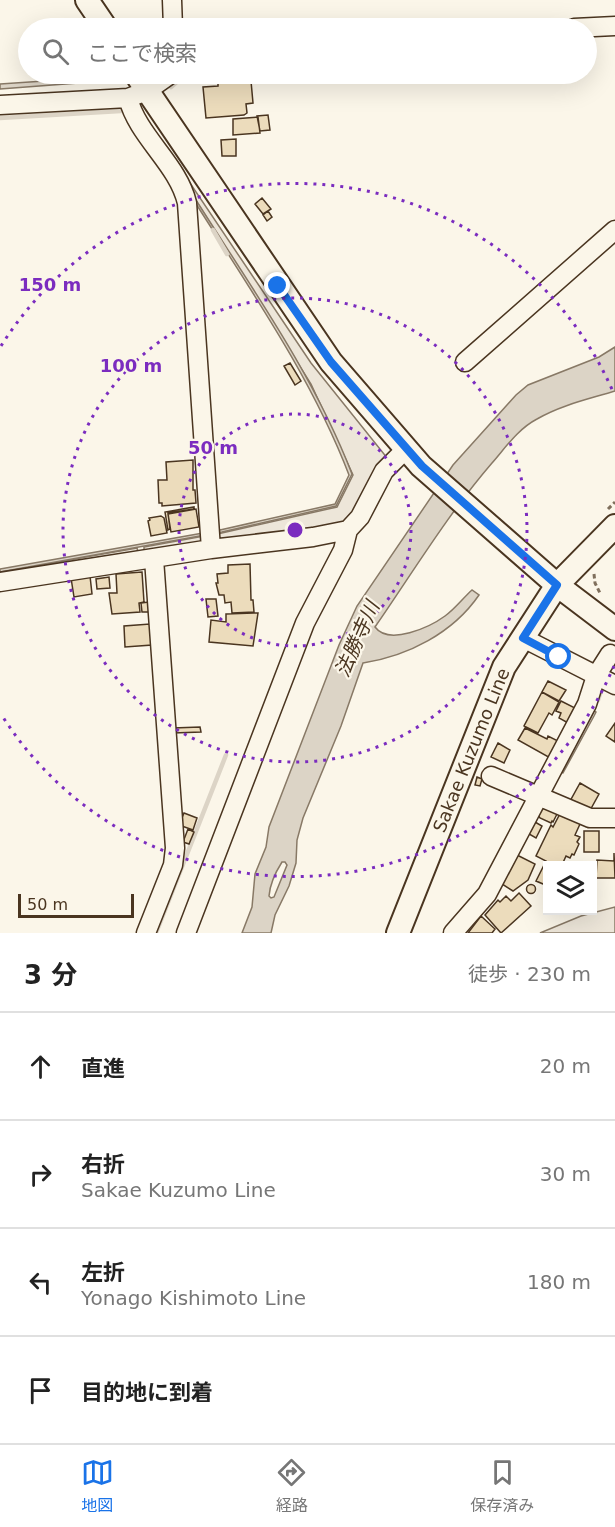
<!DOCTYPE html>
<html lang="ja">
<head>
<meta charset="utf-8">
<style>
	:root { --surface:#fff; --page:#f6f6f6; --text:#222; --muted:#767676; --line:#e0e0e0; --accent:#1a73e8 }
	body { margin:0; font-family:"DejaVu Sans","Noto Sans JP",sans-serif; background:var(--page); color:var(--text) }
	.controls { position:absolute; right:18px; bottom:18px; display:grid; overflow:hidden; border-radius:0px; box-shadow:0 6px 24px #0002 }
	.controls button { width:54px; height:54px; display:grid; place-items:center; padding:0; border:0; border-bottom:2px solid var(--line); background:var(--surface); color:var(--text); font:30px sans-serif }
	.scale { position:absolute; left:18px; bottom:15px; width:116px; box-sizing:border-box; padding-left:6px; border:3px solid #4a3520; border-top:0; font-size:16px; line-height:21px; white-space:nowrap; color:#4a3520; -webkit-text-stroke:4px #fbf6e9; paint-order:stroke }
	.stop { position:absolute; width:18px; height:18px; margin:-14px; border:4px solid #1a73e8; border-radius:50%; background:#fff }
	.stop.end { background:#1a73e8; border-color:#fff; box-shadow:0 2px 6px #0008 }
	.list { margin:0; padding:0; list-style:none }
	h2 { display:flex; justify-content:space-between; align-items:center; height:78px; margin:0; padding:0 24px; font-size:26px }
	h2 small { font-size:20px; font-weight:400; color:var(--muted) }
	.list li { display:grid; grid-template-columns:39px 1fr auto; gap:18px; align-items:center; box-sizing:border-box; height:108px; padding:0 24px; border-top:2px solid var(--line) }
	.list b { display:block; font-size:22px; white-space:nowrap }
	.list p { margin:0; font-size:20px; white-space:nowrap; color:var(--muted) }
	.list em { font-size:20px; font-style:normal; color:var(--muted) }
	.icon { flex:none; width:33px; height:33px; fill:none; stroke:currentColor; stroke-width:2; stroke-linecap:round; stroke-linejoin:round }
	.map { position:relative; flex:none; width:615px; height:933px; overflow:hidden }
	.search { position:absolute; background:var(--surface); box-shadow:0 6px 24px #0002; left:18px; right:18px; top:18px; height:66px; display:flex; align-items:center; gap:15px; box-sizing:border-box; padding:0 21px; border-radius:33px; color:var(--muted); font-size:22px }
	.sheet { height:510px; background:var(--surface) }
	nav { display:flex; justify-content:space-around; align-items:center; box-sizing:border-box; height:84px; border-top:2px solid var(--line); background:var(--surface); font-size:16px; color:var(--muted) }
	nav a { display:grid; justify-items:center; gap:3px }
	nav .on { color:var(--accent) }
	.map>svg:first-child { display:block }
	.green { fill:#ede6d9; stroke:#887966; stroke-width:1.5 }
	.water { fill:#dcd4c6; stroke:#887966; stroke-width:1.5; fill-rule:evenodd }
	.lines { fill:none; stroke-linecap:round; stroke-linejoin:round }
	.stream { stroke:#dcd4c6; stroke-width:4.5 }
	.building { fill:#ecdcbc; stroke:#4a3520; stroke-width:1.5 }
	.minor-casing { stroke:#4a3520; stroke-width:21 }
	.major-casing { stroke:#4a3520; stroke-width:26 }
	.path { stroke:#7f6f5c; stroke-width:3; stroke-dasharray:4.5 3; stroke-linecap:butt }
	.minor { stroke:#fbf6e9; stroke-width:18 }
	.major { stroke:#fbf6e9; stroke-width:22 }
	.route { stroke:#1a73e8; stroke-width:8 }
	.ring { fill:none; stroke:#7b2cbf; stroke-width:3; stroke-dasharray:3 6 }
	.labels { text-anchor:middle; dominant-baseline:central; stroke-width:4.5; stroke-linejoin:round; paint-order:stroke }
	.street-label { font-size:18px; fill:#4a3520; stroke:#fbf6e9 }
	.water-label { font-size:20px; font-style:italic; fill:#4a3520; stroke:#fbf6e9 }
	.centre { fill:#7b2cbf; stroke:#fbf6e9; stroke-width:3 }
	.ring-label { font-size:18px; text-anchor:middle; font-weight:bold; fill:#7b2cbf; stroke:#fbf6e9; stroke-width:4.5; stroke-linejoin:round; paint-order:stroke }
</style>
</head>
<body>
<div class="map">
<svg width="615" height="933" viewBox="0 0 615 933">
	<rect width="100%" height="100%" fill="#fbf6e9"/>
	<path class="green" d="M 143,116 L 149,122 L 311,363 L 388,459 L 347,524 L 222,543 L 213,535 L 337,507 L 353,475 L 311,384 Z
		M 204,536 L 199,544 L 144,551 L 144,547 Z
		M 137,548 L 138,552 L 0,579 L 0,572 Z
		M 615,907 L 615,933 L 540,933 L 581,916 Z"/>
	<path class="water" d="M 103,77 L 104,81 L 0,89 L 0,84 Z
		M 194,197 C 251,287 314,375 352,474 L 336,506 L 222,532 L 0,572 L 0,569 L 220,530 L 335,504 L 349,475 C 311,376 249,288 193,199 Z
		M 615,347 L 615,391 C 589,399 561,405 537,419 C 518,429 506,447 492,463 C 448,514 413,572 375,627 C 389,646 430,627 445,616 C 455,609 463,598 472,590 L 479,595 C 453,633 408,656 363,663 L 341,726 L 303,818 L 297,840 L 296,863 L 289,886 L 275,915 L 271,933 L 242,933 L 252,907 L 255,874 L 266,847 L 269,827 L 339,645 L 357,606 L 453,465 L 516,395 L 528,385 L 599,357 ZM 282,862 L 285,862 L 287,865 L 274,897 L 271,898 L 269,896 C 270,883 275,873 282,862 Z
		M 593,710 L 596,712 L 594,716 L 563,773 L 559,772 Z"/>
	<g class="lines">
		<path class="stream" d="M 472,28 L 473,28
			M 171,87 L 186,74
			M 0,118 L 121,111
			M 213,230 L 227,254
			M 598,700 L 602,688
			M 156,933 L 226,755"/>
	</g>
	<path class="building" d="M 251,81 L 253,103 L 246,104 L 247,113 L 244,115 L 206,118 L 203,87 L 218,86 L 218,83 Z
		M 268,115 L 270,130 L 260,131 L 257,116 Z
		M 258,117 L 260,133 L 233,135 L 233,119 Z
		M 236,139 L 236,156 L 222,156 L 221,140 Z
		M 262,198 L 271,209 L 263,214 L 255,204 Z
		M 268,211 L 272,217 L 267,221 L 263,215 Z
		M 290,363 L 301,381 L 295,385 L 284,366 Z
		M 193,460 L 193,490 L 195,490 L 196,503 L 162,506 L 162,503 L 159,503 L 158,480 L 167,480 L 166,462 Z
		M 194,507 L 194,509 L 168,513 L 170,529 L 168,530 L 165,512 Z
		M 196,509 L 199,527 L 171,532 L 168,514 Z
		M 161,516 L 164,518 L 167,533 L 151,536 L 148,521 L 150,520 L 149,518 Z
		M 250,564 L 251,600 L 253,600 L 254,612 L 232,613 L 231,602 L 225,603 L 224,595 L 219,595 L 216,583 L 218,583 L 217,574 L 228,573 L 228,565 Z
		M 142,572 L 144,602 L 139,603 L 140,612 L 112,614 L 109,593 L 117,593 L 116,574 Z
		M 90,576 L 92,594 L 74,597 L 71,578 Z
		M 109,577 L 110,588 L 97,589 L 96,579 Z
		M 206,599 L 216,599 L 218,616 L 208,617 Z
		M 149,602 L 149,612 L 142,612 L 141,603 Z
		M 254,613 L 258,613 L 253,646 L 209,642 L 211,620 L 226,622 L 226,614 Z
		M 150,624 L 152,645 L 125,647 L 124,626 Z
		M 548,681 L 566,690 L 559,701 L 542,692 Z
		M 542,692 L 559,702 L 552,715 L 549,713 L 538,733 L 524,726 Z
		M 561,701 L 575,708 L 568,723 L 559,718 L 561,713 L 556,711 Z
		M 615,723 L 615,742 L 606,736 Z
		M 200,727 L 201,732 L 173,733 L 173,728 Z
		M 525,728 L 547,739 L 548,736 L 560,742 L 552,759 L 518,740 Z
		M 498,743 L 510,750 L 504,763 L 491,757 Z
		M 477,777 L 482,779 L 480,786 L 475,785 Z
		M 580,783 L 599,794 L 588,814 L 569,803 Z
		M 545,802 L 560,808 L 553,822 L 552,821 L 551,823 L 540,818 L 538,815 Z
		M 562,810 L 580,824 L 575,835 L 580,837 L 577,842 L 579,844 L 574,855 L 572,854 L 570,858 L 566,856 L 562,865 L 564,866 L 548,866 L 548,886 L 536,881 L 546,861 L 536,856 L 551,825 L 553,827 Z
		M 184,813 L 197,818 L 193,830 L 179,825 Z
		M 535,822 L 542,826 L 536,838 L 529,834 Z
		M 188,829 L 194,832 L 189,844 L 183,842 Z
		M 584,831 L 599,831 L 599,852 L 584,852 Z
		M 614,853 L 615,878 L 596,878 L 597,860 L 614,861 Z
		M 517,855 L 535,864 L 528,880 L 513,891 L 502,884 Z
		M526.5 889a4.5 4.5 0 1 1 9 0a4.5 4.5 0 1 1-9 0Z
		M 519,893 L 531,906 L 501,933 L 485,915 L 498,900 L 500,902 L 506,896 L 511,901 Z
		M 481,916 L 495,929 L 492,933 L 468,933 Z"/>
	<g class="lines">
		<g class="minor-casing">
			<path id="minor" d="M 172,0 L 173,28
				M 574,28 L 615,26
				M 128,98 C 138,137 178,164 187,203 L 211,549
				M 0,105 L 128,98 L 147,91 L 171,74
				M 465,362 L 615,230
				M 0,582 L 211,549 L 313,537 L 348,530
				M 523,638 L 615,685
				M 491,776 L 590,818 L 615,818
				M 146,933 L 173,865 L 175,848 L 154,559
				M 186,933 L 305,623 L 343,550 L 348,530 L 360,517 L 384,471 L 406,449
				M 453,933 L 487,894 L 587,704 L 596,676 L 610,654"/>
		</g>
		<g class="major-casing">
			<path id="major" d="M 87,0 L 106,28
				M 136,74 L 331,362 L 421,466 L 557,585 L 615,629
				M 398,933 L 504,667 L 557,585 L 615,526"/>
		</g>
		<path class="path" d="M 608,509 L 615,502
			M 594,574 L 595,583 L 600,593"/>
		<use href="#minor" class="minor"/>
		<use href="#major" class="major"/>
	</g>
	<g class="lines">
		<path class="route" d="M 278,286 L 331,362 L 422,466 L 557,585 L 523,638 L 559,657"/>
	</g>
	<g class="ring">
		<circle cx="295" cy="530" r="116"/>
		<circle cx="295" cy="530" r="232"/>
		<path d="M614 666A347 347 0 0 1 1 714M1 346A347 347 0 0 1 614 394"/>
	</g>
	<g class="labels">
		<g class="street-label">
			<text transform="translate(471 750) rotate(-68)">Sakae Kuzumo Line</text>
		</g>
		<g class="water-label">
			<text transform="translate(357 639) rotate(-66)">法勝寺川</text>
		</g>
	</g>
	<circle cx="295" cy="530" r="9" class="centre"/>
	<g class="ring-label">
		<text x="50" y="291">150 m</text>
		<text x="131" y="372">100 m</text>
		<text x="213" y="454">50 m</text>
	</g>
</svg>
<div class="controls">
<button><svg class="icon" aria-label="layers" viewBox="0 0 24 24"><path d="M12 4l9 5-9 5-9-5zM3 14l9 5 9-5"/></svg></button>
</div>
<div class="scale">50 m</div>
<div class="stop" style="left:559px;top:657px"></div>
<div class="stop end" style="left:278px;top:286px"></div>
<div class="search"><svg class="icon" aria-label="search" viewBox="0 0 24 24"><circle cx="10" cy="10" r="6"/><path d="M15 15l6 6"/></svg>ここで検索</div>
</div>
<section class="sheet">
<h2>3 分<small>徒歩 · 230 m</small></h2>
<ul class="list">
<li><svg class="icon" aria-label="ahead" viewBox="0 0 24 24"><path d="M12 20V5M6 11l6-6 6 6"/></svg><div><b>直進</b></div><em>20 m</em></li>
<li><svg class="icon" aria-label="right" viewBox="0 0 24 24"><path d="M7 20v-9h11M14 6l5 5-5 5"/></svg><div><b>右折</b><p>Sakae Kuzumo Line</p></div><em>30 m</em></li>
<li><svg class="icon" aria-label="left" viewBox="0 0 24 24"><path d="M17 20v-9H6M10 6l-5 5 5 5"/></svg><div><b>左折</b><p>Yonago Kishimoto Line</p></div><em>180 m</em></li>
<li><svg class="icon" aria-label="arrive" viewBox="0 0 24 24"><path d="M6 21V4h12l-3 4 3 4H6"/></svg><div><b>目的地に到着</b></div></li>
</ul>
</section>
<nav>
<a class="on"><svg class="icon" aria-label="map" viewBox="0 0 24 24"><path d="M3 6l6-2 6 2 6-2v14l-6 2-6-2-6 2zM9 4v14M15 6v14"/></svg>地図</a>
<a><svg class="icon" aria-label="directions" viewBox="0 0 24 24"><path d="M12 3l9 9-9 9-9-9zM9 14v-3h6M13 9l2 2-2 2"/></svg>経路</a>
<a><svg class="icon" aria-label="saved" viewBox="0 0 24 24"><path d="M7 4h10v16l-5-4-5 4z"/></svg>保存済み</a>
</nav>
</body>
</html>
